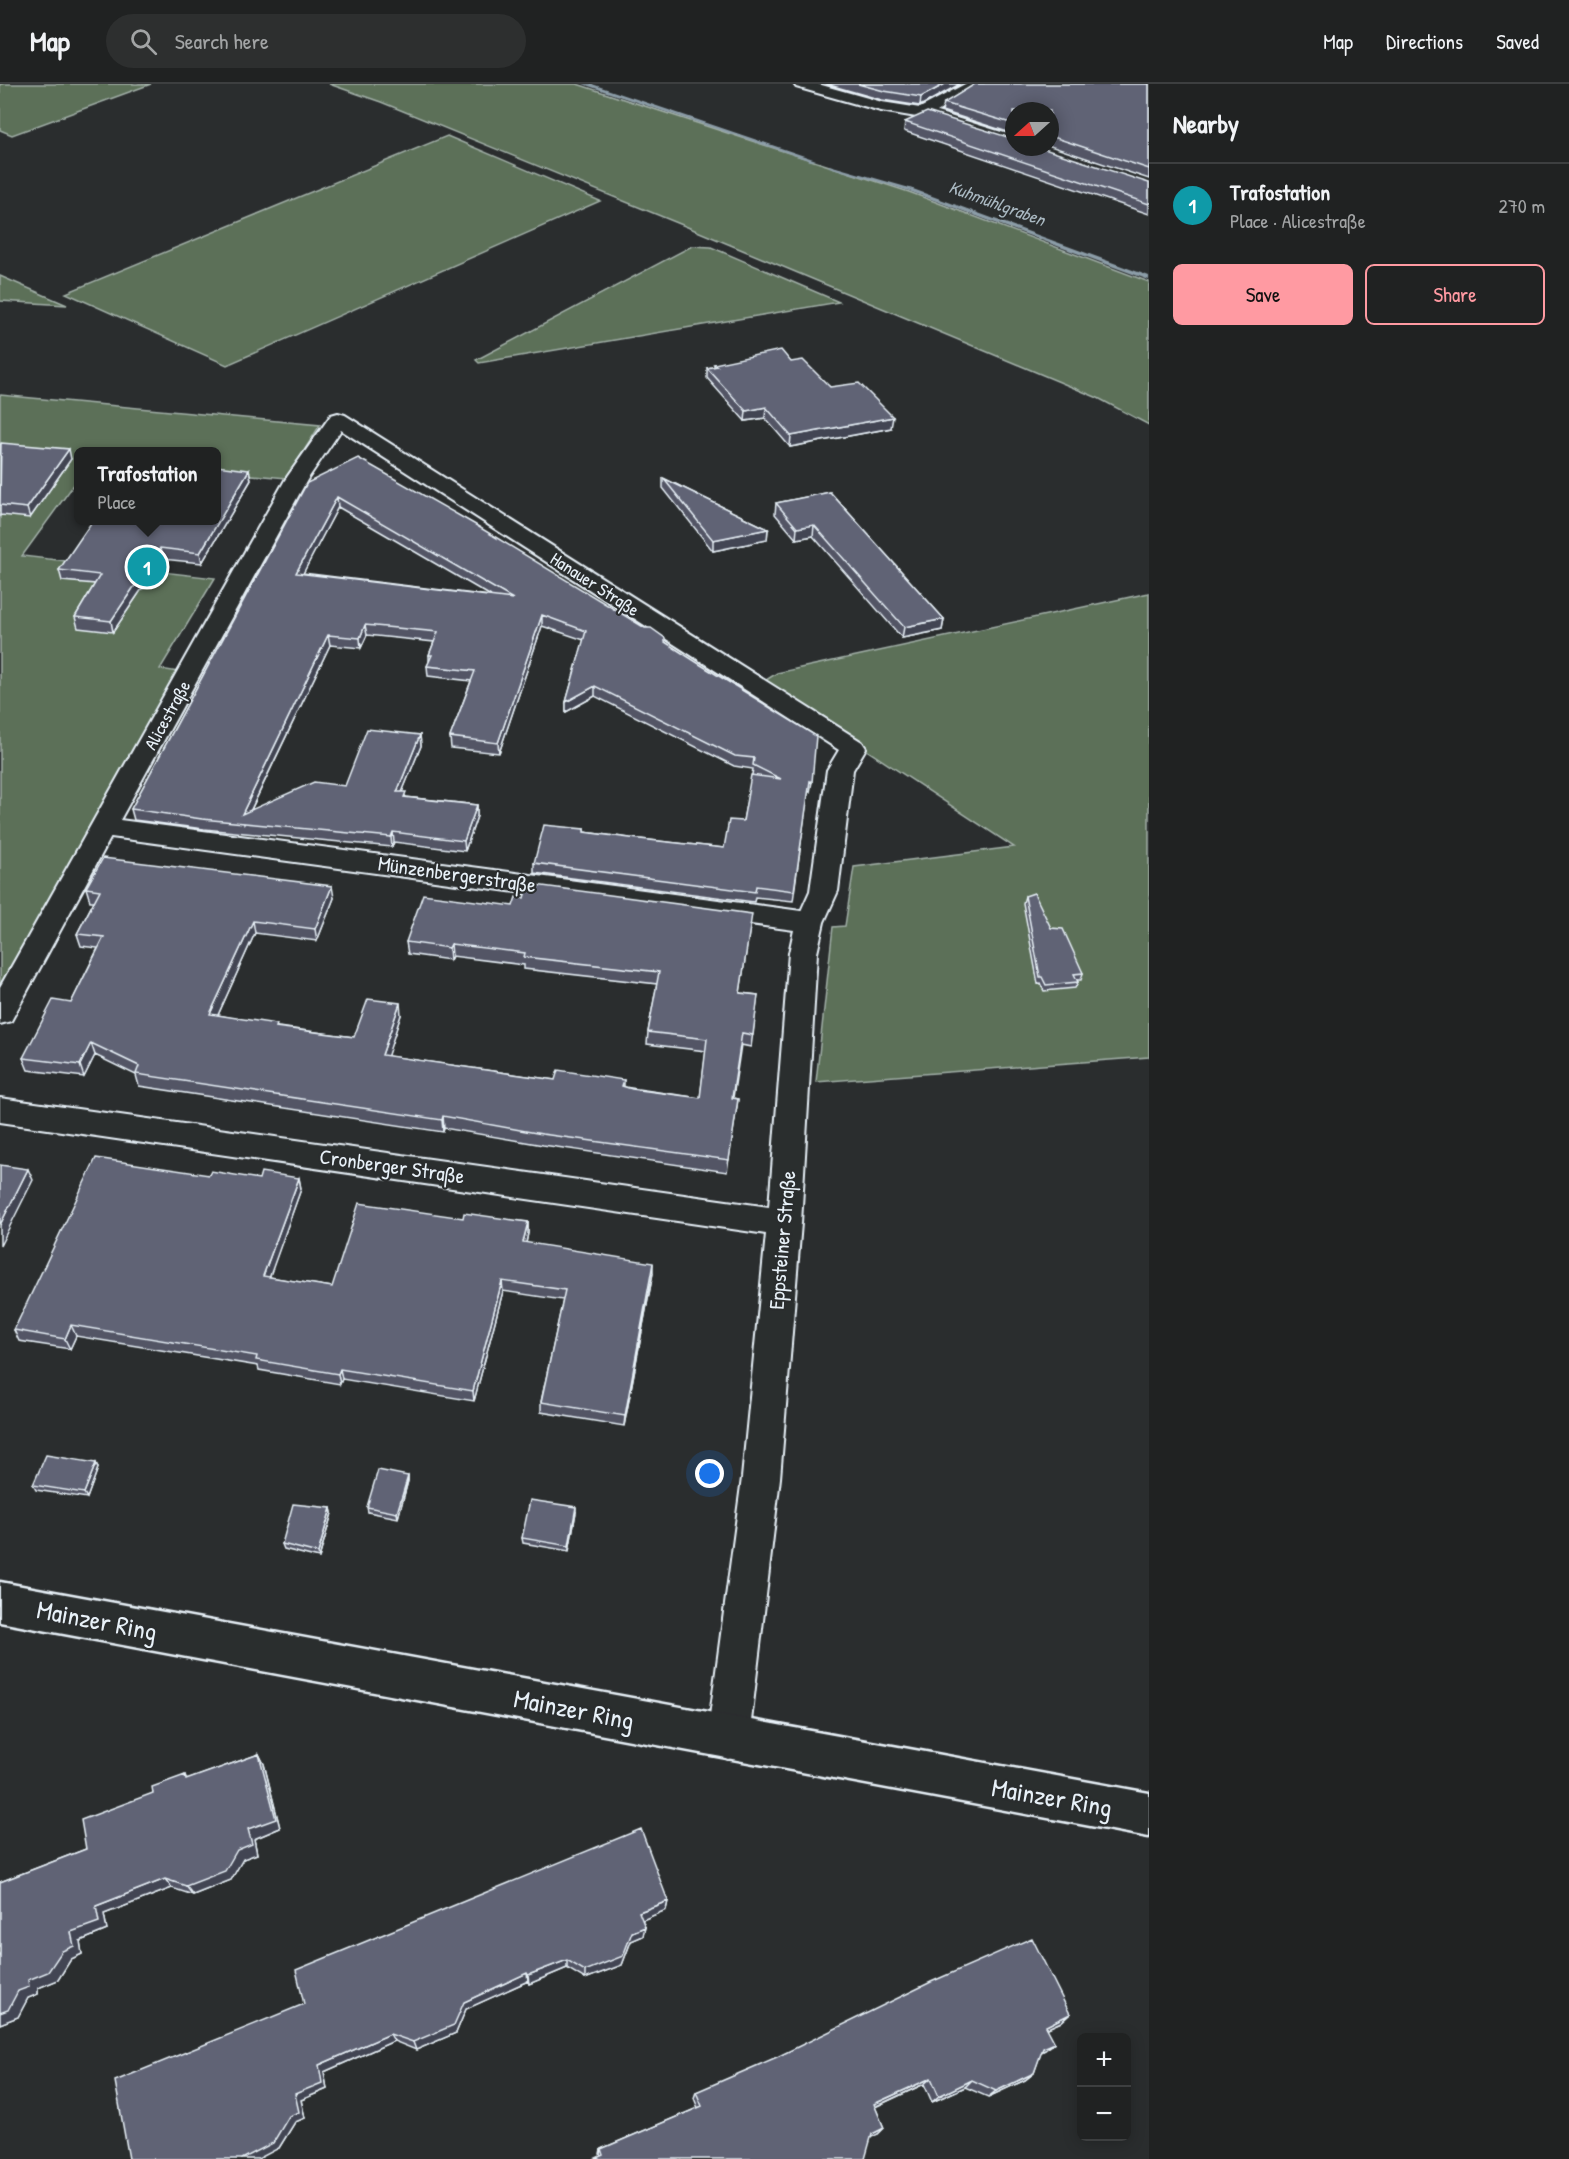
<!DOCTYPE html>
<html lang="en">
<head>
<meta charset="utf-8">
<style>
	:root { --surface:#202222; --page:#2d2f2f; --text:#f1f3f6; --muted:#a2a4a5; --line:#3d3f40; --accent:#ff9aa2 }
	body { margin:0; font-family:"Patrick Hand",sans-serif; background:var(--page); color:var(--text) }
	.controls { position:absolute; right:18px; bottom:18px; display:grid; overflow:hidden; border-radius:9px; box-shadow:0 3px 15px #0003 }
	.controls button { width:54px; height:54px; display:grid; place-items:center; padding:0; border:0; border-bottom:2px solid var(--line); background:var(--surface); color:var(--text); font:30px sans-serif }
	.compass { position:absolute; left:1005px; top:18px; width:54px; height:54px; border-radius:50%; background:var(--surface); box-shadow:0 3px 15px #0003; rotate:249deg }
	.you { position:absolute; left:710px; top:1390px; width:21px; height:21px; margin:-15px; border:4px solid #fff; border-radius:50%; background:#1a73e8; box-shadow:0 0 0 9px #1a73e833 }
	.badge { display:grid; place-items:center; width:39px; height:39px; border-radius:50%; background:var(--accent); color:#fff; font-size:20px; font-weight:700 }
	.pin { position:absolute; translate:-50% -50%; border:3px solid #fff; box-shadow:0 2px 6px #0006 }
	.popup { position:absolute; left:74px; top:363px; width:147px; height:78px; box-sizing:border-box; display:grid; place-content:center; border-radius:9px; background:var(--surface); filter:drop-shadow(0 2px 4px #0005); font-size:20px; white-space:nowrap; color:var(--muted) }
	.popup b { font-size:22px; color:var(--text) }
	.popup::after { content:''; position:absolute; left:50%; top:100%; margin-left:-12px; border:12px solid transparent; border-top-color:var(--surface) }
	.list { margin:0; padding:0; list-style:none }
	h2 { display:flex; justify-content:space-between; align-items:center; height:78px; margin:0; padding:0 24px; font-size:26px }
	h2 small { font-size:20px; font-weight:400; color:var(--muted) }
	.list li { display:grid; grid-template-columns:39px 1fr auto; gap:18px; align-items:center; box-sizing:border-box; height:84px; padding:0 24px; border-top:2px solid var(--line) }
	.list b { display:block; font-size:22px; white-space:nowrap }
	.list p { margin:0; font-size:20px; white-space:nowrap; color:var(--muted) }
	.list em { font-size:20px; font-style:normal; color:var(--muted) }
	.actions { display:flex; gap:12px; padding:18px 24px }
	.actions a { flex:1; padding:14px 0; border:2px solid var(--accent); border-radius:9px; text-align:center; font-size:21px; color:var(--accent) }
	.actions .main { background:var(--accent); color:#111 }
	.icon { flex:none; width:33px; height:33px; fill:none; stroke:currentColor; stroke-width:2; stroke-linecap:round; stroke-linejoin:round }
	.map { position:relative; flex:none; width:1149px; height:2075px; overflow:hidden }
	header { display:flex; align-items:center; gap:36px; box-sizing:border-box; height:84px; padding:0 30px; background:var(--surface); border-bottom:2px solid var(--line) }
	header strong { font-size:28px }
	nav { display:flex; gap:33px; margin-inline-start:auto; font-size:21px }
	.search { width:420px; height:54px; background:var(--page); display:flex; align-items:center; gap:15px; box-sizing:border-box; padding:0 21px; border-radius:33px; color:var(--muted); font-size:22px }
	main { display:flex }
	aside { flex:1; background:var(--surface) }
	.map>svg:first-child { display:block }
	.green { fill:#5c6f59; stroke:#a2b0a8; stroke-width:1.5 }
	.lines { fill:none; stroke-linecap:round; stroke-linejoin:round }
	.stream { fill:#8c9da8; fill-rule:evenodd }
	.street-casing { stroke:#e8f1f8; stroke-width:4 }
	.secondary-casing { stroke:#e8f1f8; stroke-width:5 }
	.street { fill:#2a2d2e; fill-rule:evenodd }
	.secondary { fill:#2a2d2e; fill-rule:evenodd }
	.wall { fill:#535565; stroke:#e8f1f8; stroke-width:1.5; fill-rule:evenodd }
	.shaded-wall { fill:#434552; stroke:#e8f1f8; stroke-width:1.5 }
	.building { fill:#606375; stroke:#e8f1f8; stroke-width:1.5; fill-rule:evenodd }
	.labels { text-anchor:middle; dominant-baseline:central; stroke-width:4.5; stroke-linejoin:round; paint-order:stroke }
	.far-water-label { font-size:18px; font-style:italic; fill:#aab9c2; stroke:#2a2d2e }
	.far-street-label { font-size:18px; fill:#e8f1f8; stroke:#2a2d2e }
	.street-label { font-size:21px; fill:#e8f1f8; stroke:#2a2d2e }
	.near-street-label { font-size:26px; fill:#e8f1f8; stroke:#2a2d2e }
</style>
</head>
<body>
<header>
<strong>Map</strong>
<div class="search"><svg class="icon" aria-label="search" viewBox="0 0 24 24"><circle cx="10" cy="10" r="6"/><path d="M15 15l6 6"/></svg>Search here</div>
<nav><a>Map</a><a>Directions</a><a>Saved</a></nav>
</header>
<main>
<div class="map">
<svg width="1149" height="2075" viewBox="0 0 1149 2075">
	<rect width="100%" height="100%" fill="#2a2d2e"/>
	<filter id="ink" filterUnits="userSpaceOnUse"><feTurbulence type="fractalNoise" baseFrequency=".0167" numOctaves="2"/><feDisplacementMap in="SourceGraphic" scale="12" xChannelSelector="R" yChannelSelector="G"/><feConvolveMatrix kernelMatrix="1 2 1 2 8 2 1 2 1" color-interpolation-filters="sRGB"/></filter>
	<g filter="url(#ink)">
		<path class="green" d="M 0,0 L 151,0 L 12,51 L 0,46 Z
			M 329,0 L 577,0 L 909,108 L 1149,198 L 1149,341 L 1098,314 L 685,142 L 381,18 Z
			M 447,52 L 600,117 L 227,281 L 66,209 Z
			M 692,162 L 711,163 L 839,218 L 479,279 L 476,276 Z
			M 0,192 L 67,221 L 0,217 Z
			M 0,311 L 320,341 L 287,394 L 216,388 L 216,368 L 78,368 L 78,395 L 22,472 L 215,494 L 160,585 L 179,588 L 0,901 Z
			M 1149,509 L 1149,973 L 816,998 L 833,843 L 845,842 L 854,783 L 1014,763 L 763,598 L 777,589 Z"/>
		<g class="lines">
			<path class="stream" d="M 583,0 L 592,0 L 816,76 L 811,77 Z
				M 829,81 L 913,105 L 1149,192 L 1149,196 L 909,107 L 829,83 Z"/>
			<g class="street-casing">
				<path id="street" d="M 794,0 L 818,0 L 882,18 L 920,24 L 965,0 L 983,0 L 937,28 L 1014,52 L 1014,62 L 928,35 L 881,27 L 796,3 Z
					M 338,329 L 345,331 L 862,658 L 866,664 L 853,686 L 838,807 L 824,838 L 817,869 L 801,1139 L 780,1394 L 749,1654 L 743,1669 L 728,1675 L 713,1669 L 707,1654 L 742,1394 L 766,1150 L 0,1038 L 0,1014 L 769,1123 L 789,869 L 794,846 L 111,753 L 11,937 L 0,940 L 0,903 L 285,396 L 331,331 ZM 341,346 L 839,666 L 827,686 L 810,807 L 801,827 L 120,736 L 307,396 Z"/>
			</g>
			<g class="secondary-casing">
				<path id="secondary" d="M 0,1498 L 1149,1709 L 1149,1753 L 0,1538 Z"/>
			</g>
			<use href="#street" class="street"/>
			<use href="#secondary" class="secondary"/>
		</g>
		<path class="wall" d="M 826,0 L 960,0 L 920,22 L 882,16 Z
			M 1149,0 L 1149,95 L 1050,62 L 1050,27 L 1014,27 L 1014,50 L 942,27 L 944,19 Z
			M 905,38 L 1149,99 L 1149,130 L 904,47 Z
			M 791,278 L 830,303 L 891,344 L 790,363 L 765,334 L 745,337 L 707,294 L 707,284 L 714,283 L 714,280 Z
			M 0,360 L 71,375 L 30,434 L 1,431 L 0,432 Z
			M 249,386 L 251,396 L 202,479 L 162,475 L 113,548 L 78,544 L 75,533 L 95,500 L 62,497 L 59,486 Z
			M 663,394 L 768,445 L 767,456 L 713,467 L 663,404 Z
			M 307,399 L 665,558 L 812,698 L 810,708 L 808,708 L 793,817 L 755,813 L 754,818 L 534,789 L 534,779 L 584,745 L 584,748 L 630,754 L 724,764 L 743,737 L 753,685 L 734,682 L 595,612 L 566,628 L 566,618 L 584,556 L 542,542 L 499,669 L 451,664 L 450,653 L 471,597 L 428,592 L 427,582 L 429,578 L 429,571 L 434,558 L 367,551 L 361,564 L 330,561 L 251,726 L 345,702 L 420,651 L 421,662 L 402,708 L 406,713 L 477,721 L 477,732 L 465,767 L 394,758 L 392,763 L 204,745 L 134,736 L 131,725 ZM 338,423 L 491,512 L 303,489 Z
			M 830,408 L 944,535 L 942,546 L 902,554 L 813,452 L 796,455 L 775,430 L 776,419 Z
			M 86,804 L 334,814 L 317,857 L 255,849 L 218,931 L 278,943 L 354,953 L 401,931 L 387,972 L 555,996 L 624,996 L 624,1003 L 700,1014 L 706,967 L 647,960 L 648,948 L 657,900 L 524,885 L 524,881 L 452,872 L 450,876 L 408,870 L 406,858 L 513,822 L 750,842 L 740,909 L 758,911 L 751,963 L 741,961 L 733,1014 L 738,1015 L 727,1088 L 543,1061 L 444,1044 L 443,1048 L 139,1002 L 136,991 L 95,971 L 84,993 L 28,986 L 23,974 L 71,919 L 98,864 L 81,862 L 77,850 L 94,817 L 90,817 Z
			M 1025,812 L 1051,844 L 1083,889 L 1081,896 L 1076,896 L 1078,898 L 1075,904 L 1044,907 L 1040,899 L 1038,900 L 1023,819 Z
			M 209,1091 L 259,1095 L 299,1094 L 301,1105 L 269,1193 L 332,1203 L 463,1134 L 528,1138 L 528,1149 L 526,1159 L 653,1189 L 624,1342 L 541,1328 L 541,1318 L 563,1216 L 503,1207 L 474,1317 L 342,1295 L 340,1300 L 259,1286 L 258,1282 L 76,1252 L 70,1265 L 19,1257 L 14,1246 Z
			M 96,1379 L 98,1384 L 87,1414 L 36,1406 L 33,1401 Z
			M 408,1392 L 408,1397 L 398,1434 L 368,1428 L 367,1423 Z
			M 331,1424 L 332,1429 L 319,1474 L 284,1465 L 282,1460 Z
			M 576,1428 L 569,1467 L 523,1459 L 522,1454 Z
			M 259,1670 L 264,1680 L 280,1744 L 254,1755 L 257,1770 L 243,1775 L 231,1796 L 193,1811 L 172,1804 L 104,1830 L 107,1846 L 80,1857 L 82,1870 L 71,1875 L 58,1896 L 38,1904 L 38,1910 L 28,1914 L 18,1933 L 0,1940 L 0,1798 L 86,1765 L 153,1709 L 185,1691 L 187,1696 Z
			M 668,1817 L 666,1826 L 642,1836 L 645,1843 L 643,1852 L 631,1857 L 622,1881 L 585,1895 L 567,1884 L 529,1900 L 528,1897 L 466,1925 L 456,1949 L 416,1966 L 394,1957 L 324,1988 L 327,2005 L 301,2016 L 305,2034 L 295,2038 L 279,2064 L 129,2075 Z
			M 1070,1930 L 1061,1938 L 1047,1944 L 1045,1966 L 1041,1968 L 1034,1989 L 1025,1996 L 988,2013 L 965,2003 L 932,2018 L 924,2000 L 875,2023 L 884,2044 L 878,2050 L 601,2072 L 600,2070 L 601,2065 L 698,2024 L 694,2014 L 696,2008 Z"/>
		<path class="shaded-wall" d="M 945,0 L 960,0 L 920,22 L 921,13 Z
			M 766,323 L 765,334 L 745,337 L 746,327 Z
			M 893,333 L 891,344 L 790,363 L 791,352 Z
			M 69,365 L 71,375 L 30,434 L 27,424 Z
			M 249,386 L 251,396 L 202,479 L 200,469 Z
			M 337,413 L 338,423 L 298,499 L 296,489 Z
			M 814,441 L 813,452 L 796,455 L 797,444 Z
			M 768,445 L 767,456 L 713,467 L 713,456 Z
			M 160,464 L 162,475 L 113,548 L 111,537 Z
			M 542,531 L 542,542 L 499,669 L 498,659 Z
			M 944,535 L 942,546 L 902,554 L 904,543 Z
			M 365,541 L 367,551 L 361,564 L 360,554 Z
			M 328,551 L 330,561 L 244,740 L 242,730 Z
			M 595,602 L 595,612 L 566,628 L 566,618 Z
			M 420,651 L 421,662 L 398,718 L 397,708 Z
			M 477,721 L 477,732 L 465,767 L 464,757 Z
			M 393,748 L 394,758 L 392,763 L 391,753 Z
			M 332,802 L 334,814 L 317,857 L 315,845 Z
			M 253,837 L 255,849 L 213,942 L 210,930 Z
			M 451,860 L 452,872 L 450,876 L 449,864 Z
			M 400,919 L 401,931 L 384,983 L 382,971 Z
			M 91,959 L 95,971 L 84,993 L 80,981 Z
			M 443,1032 L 444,1044 L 443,1048 L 442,1036 Z
			M 28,1085 L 33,1096 L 0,1162 L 0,1141 Z
			M 299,1094 L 301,1105 L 266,1203 L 263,1192 Z
			M 528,1138 L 528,1149 L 524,1169 L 523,1158 Z
			M 653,1179 L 653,1189 L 624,1342 L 625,1332 Z
			M 502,1197 L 503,1207 L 474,1317 L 473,1307 Z
			M 71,1241 L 76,1252 L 70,1265 L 65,1255 Z
			M 340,1285 L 342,1295 L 340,1300 L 338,1290 Z
			M 96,1379 L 98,1384 L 87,1414 L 84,1409 Z
			M 408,1392 L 408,1397 L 398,1434 L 397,1429 Z
			M 576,1423 L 576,1428 L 569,1467 L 569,1462 Z
			M 331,1424 L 332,1429 L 319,1474 L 318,1469 Z
			M 259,1670 L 264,1680 L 280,1744 L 254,1755 L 257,1770 L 243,1775 L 231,1796 L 193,1811 L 186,1802 L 248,1745 Z
			M 165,1795 L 172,1804 L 104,1830 L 107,1846 L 80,1857 L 82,1870 L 71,1875 L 58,1896 L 38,1904 L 38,1910 L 28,1914 L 18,1933 L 0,1940 L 0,1929 L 18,1907 L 28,1896 L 62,1867 L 71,1848 L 96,1822 Z
			M 668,1817 L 666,1826 L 638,1838 L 639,1828 Z
			M 645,1843 L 643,1852 L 631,1857 L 622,1881 L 585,1895 L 585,1887 L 632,1848 Z
			M 567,1876 L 567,1884 L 529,1900 L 528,1891 Z
			M 527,1889 L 528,1897 L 466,1925 L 456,1949 L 416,1966 L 413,1958 L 464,1918 Z
			M 1070,1930 L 1061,1938 L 1037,1949 L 1046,1942 Z
			M 390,1950 L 394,1957 L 324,1988 L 327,2005 L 301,2016 L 305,2034 L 295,2038 L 279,2064 L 258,2075 L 242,2075 L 319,1981 Z
			M 1055,1959 L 1045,1966 L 1034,1971 L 1043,1964 Z
			M 1034,1989 L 1025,1996 L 988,2013 L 996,2007 Z
			M 931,1994 L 924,2000 L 868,2026 L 874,2020 Z
			M 972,1996 L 965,2003 L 932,2018 L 939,2012 Z
			M 884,2044 L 878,2050 L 866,2056 L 872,2050 Z"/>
		<path class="building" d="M 858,0 L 945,0 L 921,13 L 884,7 Z
			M 975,0 L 1149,0 L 1149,85 L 1050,52 L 1050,27 L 1014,27 L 1014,40 L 944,19 Z
			M 927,28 L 1014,55 L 1014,63 L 1038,63 L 1149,99 L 1149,120 L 905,38 Z
			M 781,266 L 791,278 L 803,276 L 830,303 L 859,299 L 893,333 L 791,352 L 766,323 L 746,327 L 707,284 L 717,282 L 714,280 Z
			M 1,359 L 69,365 L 27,424 L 0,421 Z
			M 358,374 L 474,440 L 645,544 L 651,544 L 665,554 L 665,558 L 701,581 L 816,652 L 812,698 L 810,697 L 794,807 L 756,802 L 755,808 L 534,779 L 544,741 L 584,745 L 584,748 L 630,754 L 724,764 L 729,736 L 743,737 L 751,691 L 781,695 L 753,681 L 754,674 L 735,672 L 595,602 L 566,618 L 586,547 L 542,531 L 498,659 L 450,653 L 475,587 L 427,582 L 432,571 L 429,571 L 438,548 L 365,541 L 360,554 L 328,551 L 242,730 L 314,698 L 345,702 L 367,645 L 420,651 L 397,708 L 406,708 L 404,713 L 477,721 L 464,757 L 393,748 L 391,753 L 202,735 L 131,725 L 307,399 ZM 337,413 L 513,515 L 296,489 Z
			M 216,382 L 249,386 L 200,469 L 160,464 L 111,537 L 75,533 L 100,491 L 59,486 L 93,436 L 216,436 Z
			M 663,394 L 768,445 L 713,456 Z
			M 830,408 L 944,535 L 904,543 L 814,441 L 797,444 L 776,419 Z
			M 103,774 L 332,802 L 315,845 L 253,837 L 210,930 L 277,940 L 276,943 L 354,953 L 368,915 L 400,919 L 382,971 L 555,996 L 558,986 L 624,996 L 622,1002 L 632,1005 L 700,1014 L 707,955 L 648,948 L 659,888 L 524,873 L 525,869 L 451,860 L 449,864 L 406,858 L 423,810 L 513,822 L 516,813 L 524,814 L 528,800 L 752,830 L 740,909 L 758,911 L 753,951 L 742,949 L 732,1014 L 738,1015 L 729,1076 L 542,1050 L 443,1032 L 442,1036 L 136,990 L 139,982 L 91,959 L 80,981 L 23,974 L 53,916 L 71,919 L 104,853 L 77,850 L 100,806 L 86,804 Z
			M 1034,809 L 1051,844 L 1063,845 L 1083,889 L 1074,890 L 1078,898 L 1046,901 L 1042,893 L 1040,893 L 1025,812 Z
			M 96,1074 L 209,1091 L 211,1087 L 259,1095 L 261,1088 L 299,1094 L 263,1192 L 332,1203 L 359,1119 L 463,1134 L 464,1129 L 528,1138 L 523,1158 L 653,1179 L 625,1332 L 541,1318 L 565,1206 L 502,1197 L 473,1307 L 340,1285 L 338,1290 L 256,1276 L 257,1272 L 71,1241 L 65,1255 L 14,1246 Z
			M 0,1081 L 28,1085 L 0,1141 Z
			M 46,1371 L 96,1379 L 84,1409 L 33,1401 Z
			M 378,1386 L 408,1392 L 397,1429 L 367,1423 Z
			M 530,1416 L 576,1423 L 569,1462 L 522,1454 Z
			M 293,1420 L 331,1424 L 318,1469 L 282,1460 Z
			M 259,1670 L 276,1735 L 248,1745 L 252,1760 L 237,1766 L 225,1787 L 186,1802 L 165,1795 L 96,1822 L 99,1838 L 71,1848 L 74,1862 L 62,1867 L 48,1888 L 28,1896 L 29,1903 L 18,1907 L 8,1926 L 0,1929 L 0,1798 L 86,1765 L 81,1736 L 153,1709 L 152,1703 L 185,1691 L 186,1696 Z
			M 641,1745 L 668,1817 L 639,1828 L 645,1843 L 632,1848 L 623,1872 L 585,1887 L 567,1876 L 528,1891 L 527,1889 L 464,1918 L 454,1941 L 413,1958 L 390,1950 L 319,1981 L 322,1999 L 295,2010 L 299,2028 L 289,2032 L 273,2059 L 242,2075 L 129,2075 L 115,1997 L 304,1920 L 296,1886 Z
			M 1032,1854 L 1070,1930 L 1046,1942 L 1055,1959 L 1043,1964 L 1034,1989 L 996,2007 L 972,1996 L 939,2012 L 931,1994 L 874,2020 L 884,2044 L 872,2050 L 865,2075 L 594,2075 L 603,2071 L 601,2065 L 702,2022 L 696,2008 L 777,1973 L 931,1898 Z"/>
	</g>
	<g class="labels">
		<g class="far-water-label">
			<text transform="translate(997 119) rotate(20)">Kuhmühlgraben</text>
		</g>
		<g class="far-street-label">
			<text transform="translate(595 500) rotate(33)">Hanauer Straße</text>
			<text transform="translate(167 631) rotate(-61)">Alicestraße</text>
		</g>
		<g class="street-label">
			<text transform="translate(457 790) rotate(8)">Münzenbergerstraße</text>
			<text transform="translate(392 1082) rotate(8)">Cronberger Straße</text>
			<text transform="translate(782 1156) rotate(-85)">Eppsteiner Straße</text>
		</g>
		<g class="near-street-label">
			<text transform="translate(97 1536) rotate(11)">Mainzer Ring</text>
			<text transform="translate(574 1625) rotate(11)">Mainzer Ring</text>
			<text transform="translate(1052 1713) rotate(10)">Mainzer Ring</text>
		</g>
	</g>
</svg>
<div class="controls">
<button>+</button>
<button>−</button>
</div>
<svg class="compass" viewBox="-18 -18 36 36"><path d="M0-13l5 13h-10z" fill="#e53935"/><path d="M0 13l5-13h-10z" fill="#a2a4a5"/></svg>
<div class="you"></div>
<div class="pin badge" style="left:147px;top:483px;background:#0f9aa8">1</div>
<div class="popup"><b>Trafostation</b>Place</div>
</div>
<aside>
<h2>Nearby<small></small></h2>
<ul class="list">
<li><span class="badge" style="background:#0f9aa8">1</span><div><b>Trafostation</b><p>Place · Alicestraße</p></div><em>270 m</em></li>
</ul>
<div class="actions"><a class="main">Save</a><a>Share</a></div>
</aside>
</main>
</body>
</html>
